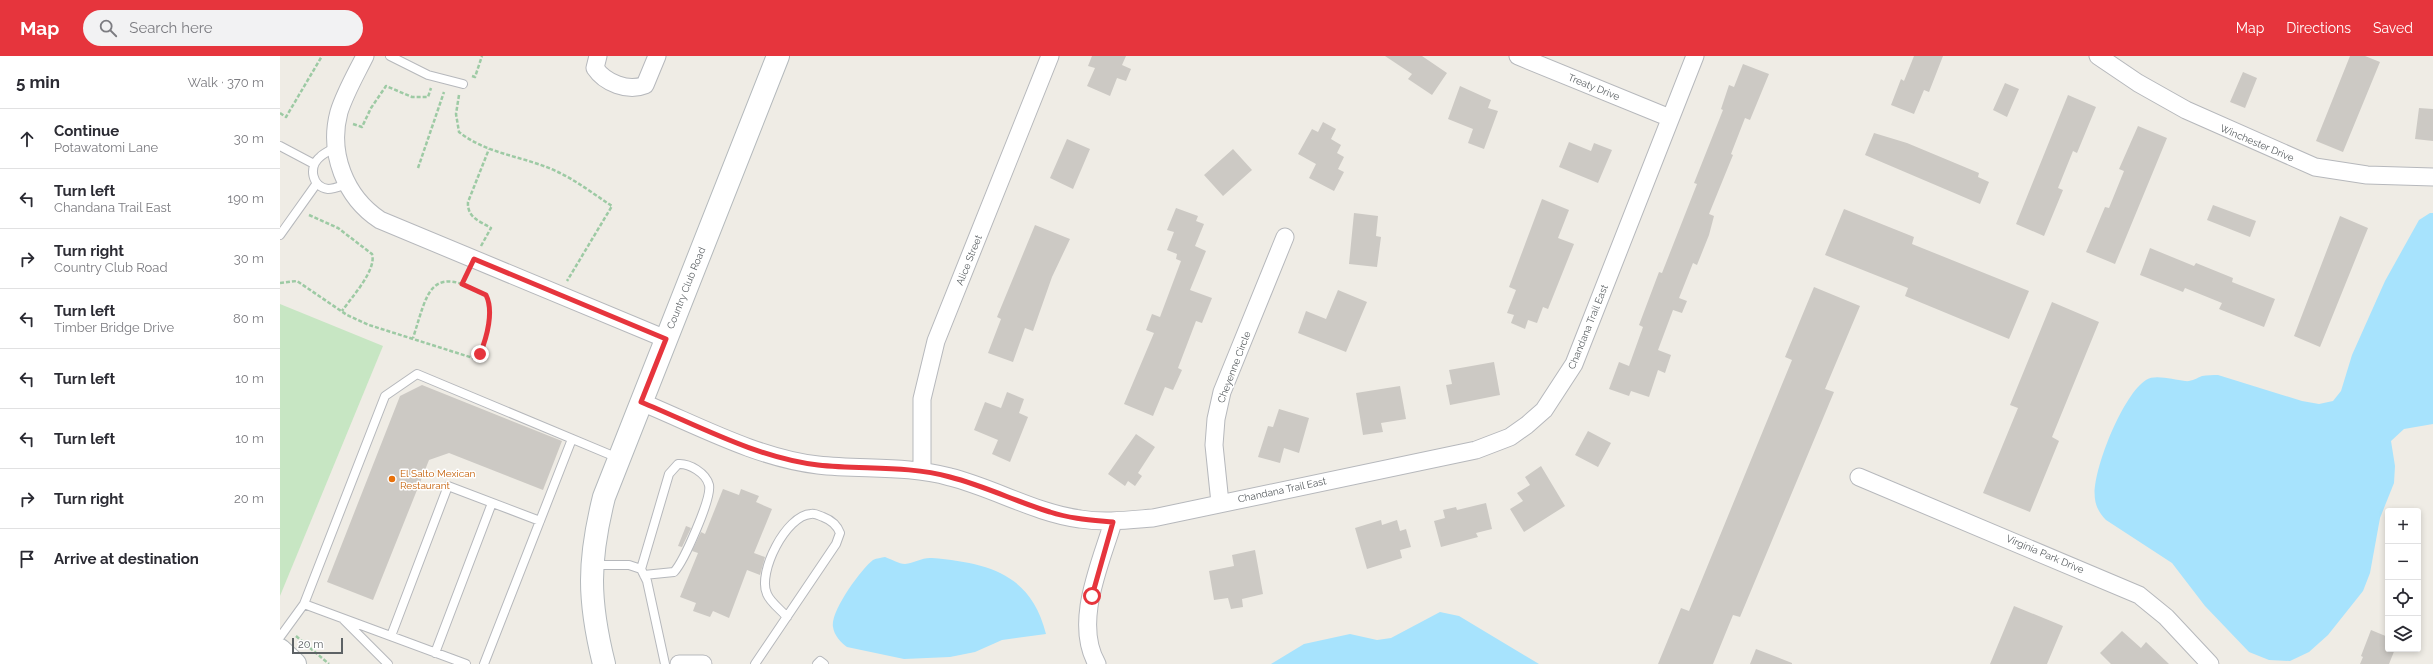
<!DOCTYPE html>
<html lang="en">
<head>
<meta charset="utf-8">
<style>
	:root { --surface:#fff; --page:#f2f2f3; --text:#2b2b33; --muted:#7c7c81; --line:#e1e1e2; --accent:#e6353d }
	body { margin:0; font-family:Raleway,sans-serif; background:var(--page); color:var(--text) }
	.controls { position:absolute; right:12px; bottom:12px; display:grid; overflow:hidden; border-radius:4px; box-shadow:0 2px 6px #0003 }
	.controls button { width:36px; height:36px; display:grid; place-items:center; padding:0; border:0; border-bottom:1px solid var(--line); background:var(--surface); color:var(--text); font:20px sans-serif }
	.scale { position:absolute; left:12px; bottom:10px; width:51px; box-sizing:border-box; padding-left:4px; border:2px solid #5d6265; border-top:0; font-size:11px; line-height:14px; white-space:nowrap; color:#5d6265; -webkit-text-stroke:3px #fff; paint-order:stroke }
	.stop { position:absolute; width:12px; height:12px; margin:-9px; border:3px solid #e6353d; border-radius:50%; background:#fff }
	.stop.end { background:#e6353d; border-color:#fff; box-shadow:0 1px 4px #0008 }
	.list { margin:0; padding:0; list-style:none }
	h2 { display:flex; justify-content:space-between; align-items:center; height:52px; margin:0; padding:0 16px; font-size:17px }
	h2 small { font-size:13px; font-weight:400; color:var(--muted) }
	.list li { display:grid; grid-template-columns:26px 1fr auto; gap:12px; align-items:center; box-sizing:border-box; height:60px; padding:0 16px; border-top:1px solid var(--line) }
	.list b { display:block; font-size:15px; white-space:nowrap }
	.list p { margin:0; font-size:13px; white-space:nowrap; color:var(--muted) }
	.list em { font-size:13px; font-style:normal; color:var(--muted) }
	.icon { flex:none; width:22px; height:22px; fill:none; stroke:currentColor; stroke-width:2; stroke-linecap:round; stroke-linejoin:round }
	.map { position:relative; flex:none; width:2153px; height:608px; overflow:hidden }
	header { display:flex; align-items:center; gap:24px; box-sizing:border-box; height:56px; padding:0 20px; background:var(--accent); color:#fff }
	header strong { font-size:19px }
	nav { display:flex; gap:22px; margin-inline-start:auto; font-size:14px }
	.search { width:280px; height:36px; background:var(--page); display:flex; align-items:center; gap:10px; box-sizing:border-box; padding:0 14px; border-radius:22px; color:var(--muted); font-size:15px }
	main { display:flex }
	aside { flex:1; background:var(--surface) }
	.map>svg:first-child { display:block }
	.green { fill:#c7e6c3 }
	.water { fill:#a7e3fd }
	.building { fill:#ccc9c4 }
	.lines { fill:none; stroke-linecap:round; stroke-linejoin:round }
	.lane-casing { stroke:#b6b8bc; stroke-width:10 }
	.street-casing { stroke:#b6b8bc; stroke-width:19 }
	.secondary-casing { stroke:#b4b9bc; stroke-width:24 }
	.path { stroke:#9dcaa4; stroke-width:2.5; stroke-dasharray:4 2; stroke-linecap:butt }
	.lane { stroke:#fff; stroke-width:8 }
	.street { stroke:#fff; stroke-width:17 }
	.secondary { stroke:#fff; stroke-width:22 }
	.route { stroke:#e6353d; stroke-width:5 }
	.food-dot { fill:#e8710a; stroke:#fff; stroke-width:1.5 }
	.labels { text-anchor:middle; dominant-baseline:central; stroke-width:3; stroke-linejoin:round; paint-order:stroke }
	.street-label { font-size:10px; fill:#5d6265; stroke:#fff }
	.food-label { font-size:10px; fill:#c56008; stroke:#fff; text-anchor:start }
</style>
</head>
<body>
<header>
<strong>Map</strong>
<div class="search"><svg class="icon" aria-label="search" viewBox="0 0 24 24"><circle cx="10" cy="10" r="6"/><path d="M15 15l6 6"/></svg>Search here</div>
<nav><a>Map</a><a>Directions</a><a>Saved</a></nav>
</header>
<main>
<aside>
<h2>5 min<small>Walk · 370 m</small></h2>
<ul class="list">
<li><svg class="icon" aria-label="ahead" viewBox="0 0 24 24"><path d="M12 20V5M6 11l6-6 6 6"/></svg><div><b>Continue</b><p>Potawatomi Lane</p></div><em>30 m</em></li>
<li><svg class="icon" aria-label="left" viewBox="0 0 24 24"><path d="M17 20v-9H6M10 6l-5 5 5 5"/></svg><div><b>Turn left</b><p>Chandana Trail East</p></div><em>190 m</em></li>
<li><svg class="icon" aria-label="right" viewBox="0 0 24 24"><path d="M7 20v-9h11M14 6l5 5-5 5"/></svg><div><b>Turn right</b><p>Country Club Road</p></div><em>30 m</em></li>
<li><svg class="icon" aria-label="left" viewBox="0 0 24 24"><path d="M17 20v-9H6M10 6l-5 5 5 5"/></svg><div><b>Turn left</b><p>Timber Bridge Drive</p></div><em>80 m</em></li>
<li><svg class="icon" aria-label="left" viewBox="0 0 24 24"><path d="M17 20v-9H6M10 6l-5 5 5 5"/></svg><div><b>Turn left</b></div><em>10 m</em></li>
<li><svg class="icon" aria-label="left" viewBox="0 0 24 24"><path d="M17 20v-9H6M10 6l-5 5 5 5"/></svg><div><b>Turn left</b></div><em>10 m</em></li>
<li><svg class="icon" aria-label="right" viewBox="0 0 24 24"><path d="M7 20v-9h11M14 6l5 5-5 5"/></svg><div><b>Turn right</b></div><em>20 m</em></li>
<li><svg class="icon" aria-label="arrive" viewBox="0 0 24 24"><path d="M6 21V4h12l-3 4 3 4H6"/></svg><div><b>Arrive at destination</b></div></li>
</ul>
</aside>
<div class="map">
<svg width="2153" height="608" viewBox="0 0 2153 608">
	<rect width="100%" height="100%" fill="#efece5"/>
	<path class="green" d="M 0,248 L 103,290 L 0,540 Z"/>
	<path class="water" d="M 2150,157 L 2153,157 L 2153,368 L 2124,373 L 2111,385 L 2115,410 L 2114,427 L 2100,462 L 2090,517 L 2083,535 L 2048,579 L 2029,596 L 2010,605 L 1989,604 L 1969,596 L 1925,550 L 1892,507 L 1826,464 C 1820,458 1816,451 1815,443 C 1811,417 1843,338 1866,324 C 1875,318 1894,324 1905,325 C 1911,326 1917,322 1922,320 C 1927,319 1933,319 1938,319 L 2022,345 L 2039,348 L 2053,345 L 2061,335 L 2072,299 L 2105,225 L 2139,164 Z
		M 605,501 C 611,503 619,508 625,508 C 634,507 643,501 652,502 C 709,507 751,518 766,578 L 722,584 L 695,596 L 670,601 L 624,603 L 567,591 C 561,587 554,579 553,571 C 550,556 581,513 593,504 C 597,502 601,502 605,501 Z
		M 1160,556 L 1179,560 L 1259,608 L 991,608 L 1024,588 L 1070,578 L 1097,584 L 1111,582 Z"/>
	<path class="building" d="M 812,0 L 846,0 L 842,9 L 851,13 L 846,25 L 837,22 L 830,40 L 807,30 L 815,12 L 808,10 Z
		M 1105,0 L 1142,0 L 1167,17 L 1152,39 L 1128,23 L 1132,18 Z
		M 1634,0 L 1663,0 L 1649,36 L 1644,34 L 1634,58 L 1611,49 L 1621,23 L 1624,25 Z
		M 2070,0 L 2085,0 L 2100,6 L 2063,96 L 2036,85 Z
		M 1463,8 L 1489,18 L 1470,64 L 1465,62 L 1451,98 L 1453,99 L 1429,158 L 1434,160 L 1429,179 L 1417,209 L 1413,207 L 1399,242 L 1407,245 L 1402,257 L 1393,254 L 1378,294 L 1391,299 L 1385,317 L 1378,314 L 1369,341 L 1351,335 L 1349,340 L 1329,333 L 1339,306 L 1349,310 L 1363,271 L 1359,269 L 1379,216 L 1382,217 L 1417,128 L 1414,127 L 1443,54 L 1441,53 L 1449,29 L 1454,31 Z
		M 1963,16 L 1977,22 L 1965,52 L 1950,46 Z
		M 1725,27 L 1739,33 L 1727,61 L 1713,54 Z
		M 1180,30 L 1211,44 L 1208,52 L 1218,55 L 1204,93 L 1188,87 L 1193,73 L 1168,63 Z
		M 1788,39 L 1816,51 L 1797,97 L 1793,95 L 1778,132 L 1783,134 L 1764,180 L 1736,168 Z
		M 2139,52 L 2153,53 L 2153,85 L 2135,83 Z
		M 1043,66 L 1056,73 L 1051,83 L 1061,89 L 1057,97 L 1064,101 L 1058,113 L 1064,116 L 1054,135 L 1029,122 L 1036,108 L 1018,98 L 1032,73 L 1038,76 Z
		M 1858,70 L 1887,82 L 1835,208 L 1806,196 L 1825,151 L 1829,152 L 1844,115 L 1839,113 Z
		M 1594,77 L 1627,87 L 1699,117 L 1698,121 L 1709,126 L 1700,148 L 1585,99 Z
		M 787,83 L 810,93 L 793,133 L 770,122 Z
		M 1289,86 L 1311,95 L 1314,87 L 1332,94 L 1318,127 L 1279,111 Z
		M 953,93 L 972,114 L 943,140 L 924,119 Z
		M 1262,143 L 1289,154 L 1278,182 L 1294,188 L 1268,253 L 1263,251 L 1257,267 L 1248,264 L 1245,273 L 1231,267 L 1234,259 L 1227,257 L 1236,234 L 1229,231 Z
		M 1933,149 L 1976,165 L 1970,181 L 1927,164 Z
		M 896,152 L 918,160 L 916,165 L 924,168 L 915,190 L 926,195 L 910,234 L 932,242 L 922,267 L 916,265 L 898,312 L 902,314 L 893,334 L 885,331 L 873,360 L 844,348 L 874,277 L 866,274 L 872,258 L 880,261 L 901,205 L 896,203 L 897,198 L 887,194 L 894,176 L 887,174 Z
		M 1564,153 L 1634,181 L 1632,188 L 1749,235 L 1729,283 L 1625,240 L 1628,232 L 1545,199 Z
		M 1074,157 L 1098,160 L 1096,180 L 1101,181 L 1097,211 L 1069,208 Z
		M 2060,160 L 2088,172 L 2040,291 L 2014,280 Z
		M 755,169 L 790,183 L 772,221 L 753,275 L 745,272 L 733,306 L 708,297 L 721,263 L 717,261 Z
		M 1870,192 L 1914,210 L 1916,207 L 1953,222 L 1952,226 L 1995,243 L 1984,271 L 1939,253 L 1942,247 L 1905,232 L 1903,236 L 1860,219 Z
		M 1534,231 L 1580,250 L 1545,333 L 1554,336 L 1460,561 L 1453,559 L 1433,608 L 1378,608 L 1401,552 L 1409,555 L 1512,304 L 1505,301 Z
		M 1058,234 L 1087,246 L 1066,296 L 1018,277 L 1026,255 L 1046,263 Z
		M 1772,246 L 1819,266 L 1772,381 L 1779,385 L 1750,456 L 1703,437 L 1738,352 L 1730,349 Z
		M 1214,306 L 1220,339 L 1170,349 L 1166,329 L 1172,328 L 1169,314 Z
		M 142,329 L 282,385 L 263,434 L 169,397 L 149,404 L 93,544 L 47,526 L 120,340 Z
		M 1120,330 L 1126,363 L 1101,367 L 1103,376 L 1083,379 L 1076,337 Z
		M 727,336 L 744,343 L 739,357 L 748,361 L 730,406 L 712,398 L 718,384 L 694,374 L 705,346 L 721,352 Z
		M 999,353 L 1029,362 L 1019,397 L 1004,392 L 1000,407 L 978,401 L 988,370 L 993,371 Z
		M 1308,375 L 1331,387 L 1318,411 L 1295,399 Z
		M 856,378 L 875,391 L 858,417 L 862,420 L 855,430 L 848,425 L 845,430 L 828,418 Z
		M 1261,410 L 1285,450 L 1244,476 L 1230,453 L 1243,445 L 1237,437 L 1250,429 L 1245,421 Z
		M 443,433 L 459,439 L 461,433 L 479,440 L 476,446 L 492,453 L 474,497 L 485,501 L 480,519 L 467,514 L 449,562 L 433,555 L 430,561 L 413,555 L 416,547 L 400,541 L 418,497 L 412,495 L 421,476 L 425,478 Z
		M 1206,447 L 1212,473 L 1196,477 L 1198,481 L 1161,491 L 1154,465 L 1165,462 L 1163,454 L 1176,451 L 1177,454 Z
		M 1101,464 L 1102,469 L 1117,464 L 1120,475 L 1126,473 L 1131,491 L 1120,494 L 1122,502 L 1087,513 L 1075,472 Z
		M 406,470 L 411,472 L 402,491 L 398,490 Z
		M 975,494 L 983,538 L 962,543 L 963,551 L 951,553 L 948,542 L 934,544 L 929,515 L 954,510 L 952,499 Z
		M 1734,550 L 1783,570 L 1767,608 L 1710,608 Z
		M 2091,574 L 2108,581 L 2108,593 L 2115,593 L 2109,608 L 2080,608 L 2083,601 L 2081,600 Z
		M 1842,575 L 1861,592 L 1866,586 L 1889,608 L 1831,608 L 1820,597 Z
		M 1476,593 L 1512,607 L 1512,608 L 1470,608 Z"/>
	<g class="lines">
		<g class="lane-casing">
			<path id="lane" d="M 110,0 L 148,19 L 183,28
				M 0,90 L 34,108
				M 56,91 C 51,94 44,97 40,101 C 28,111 32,131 48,133 C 54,133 61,130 67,128
				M 0,179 L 37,127
				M 313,509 L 349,509 L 361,513 L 367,525 L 385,608
				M 361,513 L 389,418 L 398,408 C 409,407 426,417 429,429 C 432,442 404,505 394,516 L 364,519
				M 24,548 L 105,340 L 137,318 L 338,402
				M 64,564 L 108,608
				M 111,580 L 168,430 L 260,465
				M 0,581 L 24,548 L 186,608
				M 155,597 L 212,447
				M 204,608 L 292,383
				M 475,608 L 556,488 L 560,477 C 557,469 551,464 543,461 C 540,460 535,457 531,458 C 506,459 477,517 487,538 C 490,546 501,554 507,561
				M 537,608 L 540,605 L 544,608"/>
		</g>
		<g class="street-casing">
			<path id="street" d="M 85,0 C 76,18 65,37 59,56 C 48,97 65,141 100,164 L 386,283
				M 318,0 L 315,12 C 325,27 348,36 365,29 L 377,0
				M 1238,0 L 1390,62
				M 1818,0 L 1858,27 L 1906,54 L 2035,111 L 2087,119 L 2153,121
				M 361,346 C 417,369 477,402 538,409 C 582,414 627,409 670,421 C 714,432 755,457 800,463 C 824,467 848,464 873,462 L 1196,394 L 1230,381 L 1247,369 L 1264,354 L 1294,308 L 1415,0
				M 642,415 L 642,343 L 656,285 L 770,0
				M 1579,421 L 1859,539 L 1886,561 L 1930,608
				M 940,447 L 934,389 L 936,363 L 942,336 L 1005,181
				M 399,608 L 423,608
				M 817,608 C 793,566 821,507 833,466"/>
		</g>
		<g class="secondary-casing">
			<path id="secondary" d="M 0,594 L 15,608
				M 324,608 C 308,544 308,505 324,441 L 498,0"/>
		</g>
		<path class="path" d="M 192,20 L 195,21 L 202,0
			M 179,39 L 176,58 L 179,76 C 208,99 245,100 278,116 C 297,125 315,139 332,150 L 287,225
			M 0,57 L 6,61 L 42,0
			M 73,68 L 82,71 L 91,52 L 106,30 L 132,41 L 148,41 L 151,32
			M 138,112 L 164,36
			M 29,159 L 58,172 L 92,198 C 97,214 71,242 62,255
			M 201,190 L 211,172 C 200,165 187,162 188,146 L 209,93
			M 0,227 L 17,225 L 67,259 L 89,269 L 193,302 L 200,298 C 207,281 214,255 206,239 C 149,207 148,236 133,282
			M 182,228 L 186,217
			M 16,580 L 49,608"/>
		<use href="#lane" class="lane"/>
		<use href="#street" class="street"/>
		<use href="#secondary" class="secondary"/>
	</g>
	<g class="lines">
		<path class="route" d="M 200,298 C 207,281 214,255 206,239 L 182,228 L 194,203 L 386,283 L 361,346 C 417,369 477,402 538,409 C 582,414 627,409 670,421 C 705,430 737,446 770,456 C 791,463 812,464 833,466 L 812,540"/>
	</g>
	<circle class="food-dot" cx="112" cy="423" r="4"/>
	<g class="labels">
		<g class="street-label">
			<text transform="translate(1314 31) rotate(22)">Treaty Drive</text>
			<text transform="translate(1977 87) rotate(23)">Winchester Drive</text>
			<text transform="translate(689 204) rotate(-68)">Alice Street</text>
			<text transform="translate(406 232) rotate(-68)">Country Club Road</text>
			<text transform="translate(1308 271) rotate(-68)">Chandana Trail East</text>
			<text transform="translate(954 311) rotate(-69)">Cheyenne Circle</text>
			<text transform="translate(1002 434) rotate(-12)">Chandana Trail East</text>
			<text transform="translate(1765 498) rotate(23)">Virginia Park Drive</text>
		</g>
		<g class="food-label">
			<text x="120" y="417">El Salto Mexican<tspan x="120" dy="12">Restaurant</tspan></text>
		</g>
	</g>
</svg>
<div class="controls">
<button>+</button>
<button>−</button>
<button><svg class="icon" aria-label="locate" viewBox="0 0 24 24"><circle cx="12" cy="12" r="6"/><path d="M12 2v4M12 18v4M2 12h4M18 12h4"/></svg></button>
<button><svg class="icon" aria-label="layers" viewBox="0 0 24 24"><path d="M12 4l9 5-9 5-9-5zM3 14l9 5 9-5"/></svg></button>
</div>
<div class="scale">20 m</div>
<div class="stop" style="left:812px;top:540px"></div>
<div class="stop end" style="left:200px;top:298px"></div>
</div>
</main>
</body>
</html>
